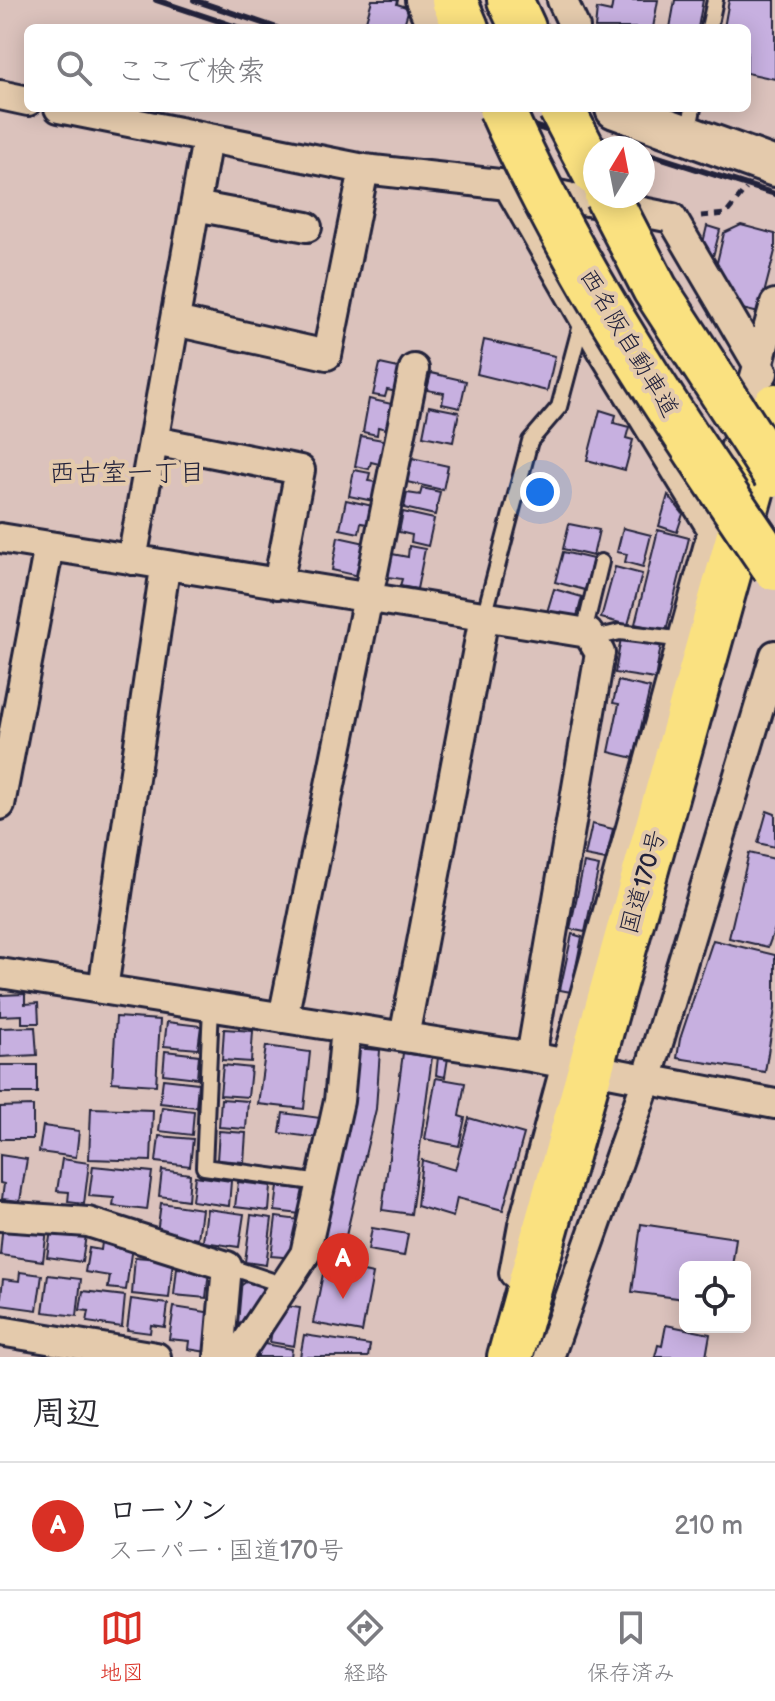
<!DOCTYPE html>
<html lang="ja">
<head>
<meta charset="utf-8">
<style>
	:root { --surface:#fff; --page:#f7f7f7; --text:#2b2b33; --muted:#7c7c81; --line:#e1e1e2; --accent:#d93025 }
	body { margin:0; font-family:"Balsamiq Sans","Klee One",sans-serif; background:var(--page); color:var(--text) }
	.controls { position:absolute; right:24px; bottom:24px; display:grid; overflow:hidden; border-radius:12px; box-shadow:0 4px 20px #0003 }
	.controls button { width:72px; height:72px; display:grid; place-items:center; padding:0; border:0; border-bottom:2px solid var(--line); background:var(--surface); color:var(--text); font:40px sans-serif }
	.compass { position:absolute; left:583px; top:136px; width:72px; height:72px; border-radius:50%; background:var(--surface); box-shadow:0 4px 20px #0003; rotate:10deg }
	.you { position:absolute; left:540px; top:492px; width:28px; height:28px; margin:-20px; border:6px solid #fff; border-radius:50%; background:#1a73e8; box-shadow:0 0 0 12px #1a73e833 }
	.badge { display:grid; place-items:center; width:52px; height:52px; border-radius:50%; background:var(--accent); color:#fff; font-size:26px; font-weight:700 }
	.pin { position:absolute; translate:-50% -66px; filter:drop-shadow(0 2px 4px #0008) }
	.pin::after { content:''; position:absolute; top:42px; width:28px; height:24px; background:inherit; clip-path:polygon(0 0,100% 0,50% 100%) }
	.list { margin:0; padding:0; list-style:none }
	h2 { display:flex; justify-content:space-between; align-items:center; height:104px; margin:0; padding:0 32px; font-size:34px }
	h2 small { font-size:26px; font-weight:400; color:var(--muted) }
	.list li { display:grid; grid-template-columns:52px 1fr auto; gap:24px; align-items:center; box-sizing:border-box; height:128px; padding:0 32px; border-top:2px solid var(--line) }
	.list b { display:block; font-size:30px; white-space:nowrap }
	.list p { margin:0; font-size:26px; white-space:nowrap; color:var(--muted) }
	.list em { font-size:26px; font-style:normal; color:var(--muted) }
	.icon { flex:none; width:44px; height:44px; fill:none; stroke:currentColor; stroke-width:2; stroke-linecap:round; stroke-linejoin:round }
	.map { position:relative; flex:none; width:775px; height:1357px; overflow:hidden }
	.search { position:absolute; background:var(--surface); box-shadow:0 4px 20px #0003; left:24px; right:24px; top:24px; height:88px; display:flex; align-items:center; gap:20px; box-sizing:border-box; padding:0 28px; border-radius:12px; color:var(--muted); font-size:30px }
	.sheet { height:232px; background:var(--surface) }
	nav { display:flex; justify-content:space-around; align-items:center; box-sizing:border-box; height:112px; border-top:2px solid var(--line); background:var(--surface); font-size:22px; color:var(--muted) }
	nav a { display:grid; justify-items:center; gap:4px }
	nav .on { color:var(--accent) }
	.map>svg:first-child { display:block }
	.building { fill:#c7b0e0; stroke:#22223b; stroke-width:2 }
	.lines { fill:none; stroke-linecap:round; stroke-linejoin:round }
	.lane-casing { stroke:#22223b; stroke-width:20 }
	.street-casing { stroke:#22223b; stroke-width:34 }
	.secondary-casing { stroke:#22223b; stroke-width:44 }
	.highway-casing { stroke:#22223b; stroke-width:50 }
	.path { stroke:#22223b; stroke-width:5; stroke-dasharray:8 6; stroke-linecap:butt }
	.lane { stroke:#e4caac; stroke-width:14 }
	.street { stroke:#e4caac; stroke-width:28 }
	.secondary { stroke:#e4caac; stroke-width:38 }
	.highway { stroke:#fae180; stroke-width:44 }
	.rail { stroke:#22223b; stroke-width:6 }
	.highway-bridge-casing { stroke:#22223b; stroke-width:50; stroke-linecap:butt }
	.highway-bridge { stroke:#fae180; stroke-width:44 }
	.labels { text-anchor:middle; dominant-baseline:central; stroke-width:8; stroke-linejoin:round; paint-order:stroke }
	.street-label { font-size:24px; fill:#22223b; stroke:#e4caac }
	.neighbourhood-label { font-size:26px; fill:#22223b; stroke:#e4caac }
</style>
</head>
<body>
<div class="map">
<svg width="775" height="1357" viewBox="0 0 775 1357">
	<rect width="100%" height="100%" fill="#dbc2bc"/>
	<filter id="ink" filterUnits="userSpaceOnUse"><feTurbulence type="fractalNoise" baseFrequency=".0125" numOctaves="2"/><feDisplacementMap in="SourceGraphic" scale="16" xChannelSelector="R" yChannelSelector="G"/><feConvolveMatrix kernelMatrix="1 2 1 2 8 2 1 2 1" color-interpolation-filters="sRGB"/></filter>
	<g filter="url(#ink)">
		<path class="building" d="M 372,0 L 398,0 L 397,4 L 409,8 L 403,28 L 364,28 Z
			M 613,0 L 658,0 L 653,28 L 595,28 L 597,9 L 611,12 Z
			M 675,0 L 703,0 L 698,28 L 670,28 Z
			M 729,0 L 775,0 L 775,79 L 747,73 L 747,28 L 724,28 Z
			M 741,225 L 775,234 L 775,251 L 759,313 L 734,307 L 715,271 L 724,233 Z
			M 707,226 L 720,230 L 712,260 L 703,243 Z
			M 484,340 L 555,356 L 547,391 L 477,374 Z
			M 380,364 L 403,369 L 398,392 L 387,390 L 385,397 L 373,395 Z
			M 431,373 L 466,381 L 460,408 L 442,404 L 444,393 L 427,390 Z
			M 369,399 L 396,405 L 391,430 L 378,427 L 377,435 L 363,432 Z
			M 429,406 L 459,412 L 453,442 L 423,436 Z
			M 600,410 L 616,415 L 614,423 L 629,427 L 626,438 L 633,440 L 625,470 L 587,460 Z
			M 361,436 L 388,441 L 383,465 L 371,462 L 369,469 L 355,466 Z
			M 412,458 L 448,466 L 443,490 L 407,482 Z
			M 354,470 L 370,473 L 368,481 L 382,483 L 378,502 L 349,496 Z
			M 422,488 L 440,492 L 435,515 L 404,508 L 407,493 L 420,495 Z
			M 668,495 L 683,514 L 677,532 L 659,526 Z
			M 346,500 L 377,507 L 373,525 L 361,523 L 359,533 L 340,529 Z
			M 403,512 L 434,519 L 428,546 L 411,542 L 412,535 L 399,532 Z
			M 569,524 L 599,530 L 593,556 L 563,549 Z
			M 623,528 L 651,535 L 643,567 L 625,562 L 627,554 L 617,552 Z
			M 658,530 L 689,538 L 666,631 L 635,624 Z
			M 338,537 L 370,544 L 363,577 L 332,570 Z
			M 409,546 L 425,549 L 417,589 L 400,586 L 402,579 L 388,577 L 392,554 L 408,557 Z
			M 563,552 L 593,559 L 585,590 L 555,582 Z
			M 615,567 L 642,574 L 628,625 L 601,618 Z
			M 554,589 L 582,597 L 576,620 L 547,612 Z
			M 621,638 L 661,645 L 655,679 L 615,673 Z
			M 618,681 L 650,688 L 634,758 L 609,752 L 619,704 L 613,703 Z
			M 767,811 L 775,814 L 775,847 L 758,843 Z
			M 592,824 L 613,829 L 606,860 L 585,856 Z
			M 749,853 L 775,859 L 775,928 L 768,947 L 729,938 Z
			M 584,863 L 599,866 L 585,932 L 570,929 Z
			M 572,934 L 582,937 L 571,992 L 560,990 Z
			M 713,940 L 775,955 L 775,1009 L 765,1072 L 677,1058 L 680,1039 Z
			M 25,994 L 25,1004 L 38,1003 L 39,1023 L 22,1023 L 22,1015 L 0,1016 L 0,995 Z
			M 116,1017 L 160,1020 L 156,1085 L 112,1082 Z
			M 167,1022 L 201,1026 L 198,1049 L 164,1046 Z
			M 35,1027 L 37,1055 L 0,1057 L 0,1028 Z
			M 224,1029 L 253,1031 L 251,1062 L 222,1060 Z
			M 266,1046 L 310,1052 L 304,1109 L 258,1104 Z
			M 353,1048 L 380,1050 L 376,1109 L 344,1244 L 317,1238 Z
			M 165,1051 L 199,1055 L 197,1078 L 163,1074 Z
			M 403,1053 L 432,1057 L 411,1214 L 382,1210 Z
			M 438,1057 L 448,1058 L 445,1077 L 436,1075 Z
			M 0,1065 L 37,1065 L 37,1093 L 0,1093 Z
			M 223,1065 L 251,1068 L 248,1097 L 220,1095 Z
			M 436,1078 L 465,1083 L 459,1116 L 465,1118 L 459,1146 L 425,1139 Z
			M 163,1079 L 198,1083 L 196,1107 L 160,1103 Z
			M 221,1099 L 248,1101 L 246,1129 L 219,1127 Z
			M 33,1106 L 33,1139 L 0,1139 L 0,1107 Z
			M 162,1107 L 194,1111 L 192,1135 L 159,1131 Z
			M 91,1108 L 153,1110 L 151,1161 L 89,1159 Z
			M 283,1113 L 328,1119 L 326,1139 L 280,1133 Z
			M 469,1118 L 524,1134 L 503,1210 L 457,1198 L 453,1217 L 417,1206 L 422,1160 L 455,1170 Z
			M 43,1126 L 79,1131 L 76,1157 L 39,1152 Z
			M 219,1131 L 246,1133 L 244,1162 L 217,1160 Z
			M 159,1136 L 193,1139 L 190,1166 L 156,1162 Z
			M 0,1155 L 27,1159 L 20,1201 L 2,1199 L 4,1184 L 0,1183 Z
			M 62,1159 L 89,1163 L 84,1204 L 68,1202 L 69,1192 L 57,1191 Z
			M 93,1166 L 152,1172 L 147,1210 L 113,1206 L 114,1198 L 89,1196 Z
			M 162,1170 L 190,1174 L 188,1200 L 159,1196 Z
			M 195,1176 L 231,1181 L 229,1206 L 192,1201 Z
			M 238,1182 L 271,1186 L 269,1211 L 235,1207 Z
			M 278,1186 L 312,1191 L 309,1215 L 275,1211 Z
			M 161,1203 L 202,1209 L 198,1239 L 157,1233 Z
			M 207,1209 L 244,1214 L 239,1247 L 203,1242 Z
			M 251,1215 L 272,1218 L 266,1265 L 245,1262 Z
			M 276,1217 L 300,1220 L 295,1258 L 271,1256 Z
			M 3,1223 L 47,1230 L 43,1261 L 0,1255 Z
			M 641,1224 L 736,1238 L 732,1267 L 685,1267 L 685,1299 L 632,1292 Z
			M 372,1228 L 408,1234 L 404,1256 L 368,1250 Z
			M 51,1230 L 86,1235 L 82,1262 L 47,1257 Z
			M 102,1242 L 132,1246 L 126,1290 L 108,1288 L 110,1276 L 85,1272 L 89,1248 L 101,1250 Z
			M 135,1257 L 173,1260 L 169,1298 L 132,1294 Z
			M 325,1264 L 373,1274 L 362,1332 L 313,1323 Z
			M 177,1268 L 209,1271 L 206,1298 L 174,1295 Z
			M 20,1272 L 42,1275 L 37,1310 L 0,1305 L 3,1279 L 19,1281 Z
			M 48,1275 L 81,1279 L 77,1316 L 43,1312 Z
			M 246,1282 L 266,1287 L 269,1296 L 241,1338 L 233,1337 L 239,1287 Z
			M 83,1291 L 125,1296 L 122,1327 L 87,1322 L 89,1311 L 80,1310 Z
			M 131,1299 L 168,1304 L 165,1327 L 151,1325 L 150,1333 L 127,1330 Z
			M 286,1306 L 300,1308 L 294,1346 L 270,1342 L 273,1324 Z
			M 174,1307 L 213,1313 L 207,1352 L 188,1349 L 189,1341 L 169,1339 Z
			M 666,1325 L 710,1334 L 706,1357 L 655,1357 L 658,1345 L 662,1346 Z
			M 304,1335 L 370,1345 L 368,1357 L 300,1357 Z
			M 259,1343 L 292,1349 L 291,1357 L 257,1357 Z"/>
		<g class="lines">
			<g class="lane-casing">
				<path id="lane" d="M 709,28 L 715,0
					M 688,135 L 693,108
					M 484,617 L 530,441 L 559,407 L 583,317
					M 584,632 L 601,562
					M 591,639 L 620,632 L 684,640
					M 211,1007 L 204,1167 L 321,1183
					M 227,1266 L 284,1285"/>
			</g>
			<g class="street-casing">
				<path id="street" d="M 420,0 L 432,28
					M 562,0 L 575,28
					M 0,95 L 28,101
					M 59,108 L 364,169 L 508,185 L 672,218 L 763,373
					M 508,185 L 604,353 L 714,532
					M 195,206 L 307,227
					M 175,321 L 327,355 L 364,169
					M 154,441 L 300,470 L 278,584
					M 0,538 L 588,633 L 600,653 L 531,1057
					M 132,560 L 207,139
					M 0,805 L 49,546
					M 0,973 L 531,1057 L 775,1104
					M 103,989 L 165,568
					M 283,1018 L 414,369
					M 404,1037 L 484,617
					M 0,1216 L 88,1222 L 227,1266 L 219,1357
					M 514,1273 L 523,1225 L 566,1064 L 775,304
					M 0,1331 L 156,1357
					M 237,1357 L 305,1254 L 339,1101 L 346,1028
					M 549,1357 L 647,1080 L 775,655"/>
			</g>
			<g class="secondary-casing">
				<path id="secondary" d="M 615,109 L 775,167"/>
			</g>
			<g class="highway-casing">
				<path id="highway" d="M 454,0 L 466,28
					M 510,0 L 523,28
					M 510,1357 L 775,406"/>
			</g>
			<path class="path" d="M 701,216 L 726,214 L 746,189"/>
			<use href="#lane" class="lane"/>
			<use href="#street" class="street"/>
			<use href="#secondary" class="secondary"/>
			<use href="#highway" class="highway"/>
			<path class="rail" d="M 156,0 L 240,28
				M 194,0 L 277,28
				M 480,108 L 600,148
				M 590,134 L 632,148
				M 643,152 L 775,194"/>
			<g class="highway-bridge-casing">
				<path id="highway-bridge" d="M 501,108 C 574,272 674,420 775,568
					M 561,108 L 595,173
					M 607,196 L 655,289 L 775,474"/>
			</g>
			<use href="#highway-bridge" class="highway-bridge"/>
		</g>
	</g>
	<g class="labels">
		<g class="street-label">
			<text transform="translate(629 343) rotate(59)">西名阪自動車道</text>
			<text transform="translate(643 882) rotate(-74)">国道170号</text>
		</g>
		<g class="neighbourhood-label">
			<text x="127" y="473">西古室一丁目</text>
		</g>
	</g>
</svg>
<div class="controls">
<button><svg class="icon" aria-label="locate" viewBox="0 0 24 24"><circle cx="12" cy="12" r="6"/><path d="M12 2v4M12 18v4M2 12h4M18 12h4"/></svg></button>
</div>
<svg class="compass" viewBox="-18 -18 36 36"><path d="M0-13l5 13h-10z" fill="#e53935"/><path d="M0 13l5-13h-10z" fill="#7c7c81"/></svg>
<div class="you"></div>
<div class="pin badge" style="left:343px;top:1299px">A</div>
<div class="search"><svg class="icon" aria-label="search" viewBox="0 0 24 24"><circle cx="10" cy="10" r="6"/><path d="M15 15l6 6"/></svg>ここで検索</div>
</div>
<section class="sheet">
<h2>周辺<small></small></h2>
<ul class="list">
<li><span class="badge">A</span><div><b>ローソン</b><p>スーパー · 国道170号</p></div><em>210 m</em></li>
</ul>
</section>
<nav>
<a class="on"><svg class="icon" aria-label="map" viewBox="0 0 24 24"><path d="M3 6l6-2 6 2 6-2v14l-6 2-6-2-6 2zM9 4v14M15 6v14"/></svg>地図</a>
<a><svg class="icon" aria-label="directions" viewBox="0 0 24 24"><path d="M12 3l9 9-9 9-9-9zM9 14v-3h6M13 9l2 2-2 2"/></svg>経路</a>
<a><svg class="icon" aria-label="saved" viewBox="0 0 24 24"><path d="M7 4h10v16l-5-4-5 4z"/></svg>保存済み</a>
</nav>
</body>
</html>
